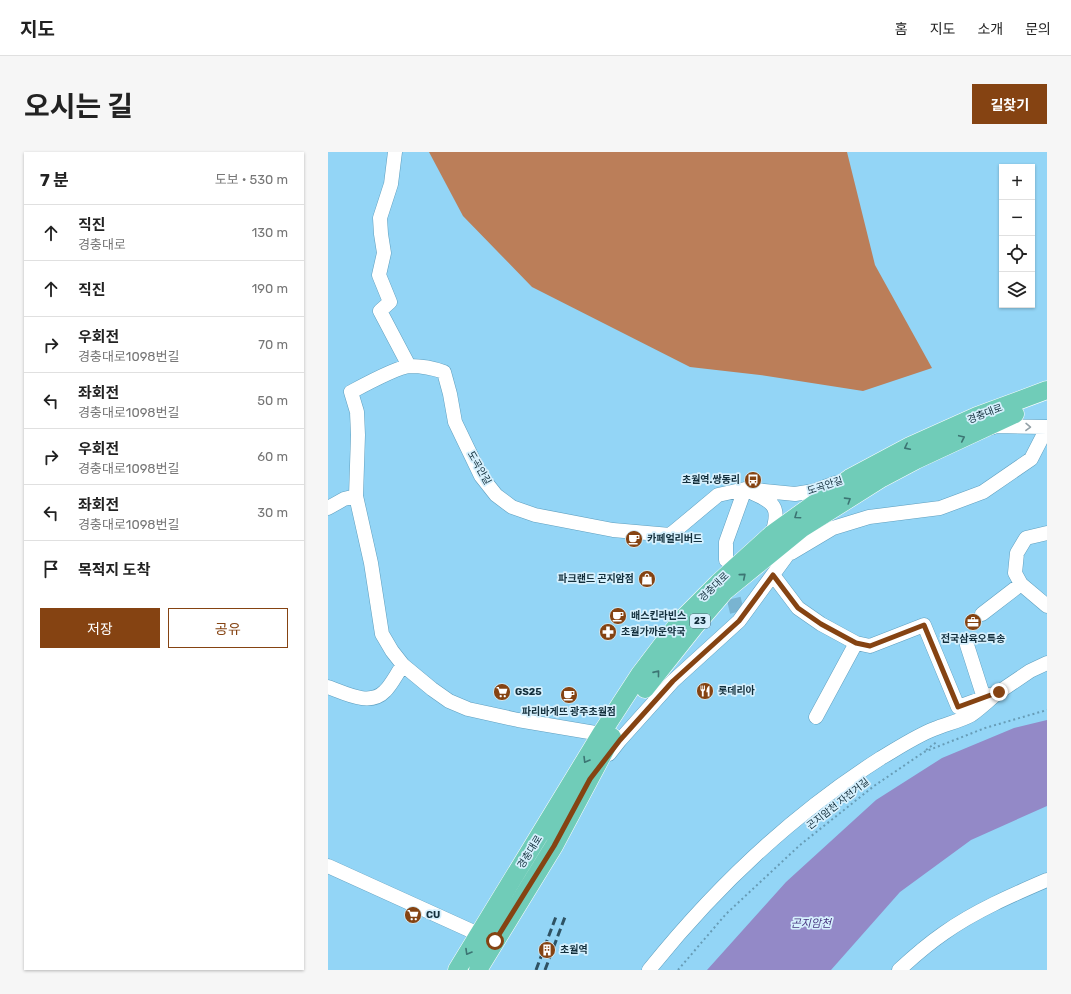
<!DOCTYPE html>
<html lang="ko">
<head>
<meta charset="utf-8">
<style>
	:root { --surface:#fff; --page:#f6f6f6; --text:#222; --muted:#767676; --line:#e0e0e0; --accent:#854312 }
	body { margin:0; font-family:Rubik,"Noto Sans KR",sans-serif; background:var(--page); color:var(--text) }
	.controls { position:absolute; right:12px; top:12px; display:grid; overflow:hidden; border-radius:0px; box-shadow:0 1px 3px #0004 }
	.controls button { width:36px; height:36px; display:grid; place-items:center; padding:0; border:0; border-bottom:1px solid var(--line); background:var(--surface); color:var(--text); font:20px sans-serif }
	.stop { position:absolute; width:12px; height:12px; margin:-9px; border:3px solid #854312; border-radius:50%; background:#fff }
	.stop.end { background:#854312; border-color:#fff; box-shadow:0 1px 4px #0008 }
	.list { margin:0; padding:0; list-style:none }
	h2 { display:flex; justify-content:space-between; align-items:center; height:52px; margin:0; padding:0 16px; font-size:17px }
	h2 small { font-size:13px; font-weight:400; color:var(--muted) }
	.list li { display:grid; grid-template-columns:26px 1fr auto; gap:12px; align-items:center; box-sizing:border-box; height:56px; padding:0 16px; border-top:1px solid var(--line) }
	.list b { display:block; font-size:15px; white-space:nowrap }
	.list p { margin:0; font-size:13px; white-space:nowrap; color:var(--muted) }
	.list em { font-size:13px; font-style:normal; color:var(--muted) }
	.actions { display:flex; gap:8px; padding:12px 16px }
	.actions a { flex:1; padding:9px 0; border:1px solid var(--accent); border-radius:0px; text-align:center; font-size:14px; color:var(--accent) }
	.actions .main { background:var(--accent); color:#fff }
	.icon { flex:none; width:22px; height:22px; fill:none; stroke:currentColor; stroke-width:2; stroke-linecap:round; stroke-linejoin:round }
	.map { position:relative; flex:none; width:719px; height:818px; overflow:hidden; border-radius:0px }
	header { display:flex; align-items:center; gap:24px; box-sizing:border-box; height:56px; padding:0 20px; background:var(--surface); border-bottom:1px solid var(--line) }
	header strong { font-size:19px }
	nav { display:flex; gap:22px; margin-inline-start:auto; font-size:14px }
	.intro { display:flex; align-items:center; justify-content:space-between; box-sizing:border-box; height:96px; padding:0 24px }
	h1 { margin:0; font-size:28px }
	.button { padding:10px 18px; border-radius:0px; background:var(--accent); color:#fff; font-size:14px; font-weight:700 }
	main { display:flex; gap:24px; padding:0 24px }
	aside { flex:1; background:var(--surface); border-radius:0px; box-shadow:0 1px 3px #0004 }
	.map>svg:first-child { display:block }
	.forest { fill:#bb7e59 }
	.water { fill:#9389c7 }
	.lines { fill:none; stroke-linecap:round; stroke-linejoin:round }
	.minor-tunnel { stroke:#79b4d1; stroke-width:14; stroke-dasharray:14 7; stroke-linecap:butt }
	.minor-casing { stroke:#5f9fbf; stroke-width:15 }
	.major-casing { stroke:#fff; stroke-width:19 }
	.path { stroke:#679cb6; stroke-width:2; stroke-dasharray:2 3; stroke-linecap:butt }
	.minor { stroke:#fff; stroke-width:14 }
	.major { stroke:#70ccb8; stroke-width:18 }
	.rail { stroke:#2e5263; stroke-width:3; stroke-dasharray:8 4; stroke-linecap:butt }
	.oneway { stroke:#94a1a7 }
	.oneway2 { stroke:#3c7573 }
	.route { stroke:#854312; stroke-width:5 }
	.labels { text-anchor:middle; dominant-baseline:central; stroke-width:3.5; stroke-linejoin:round; paint-order:stroke }
	.shield { fill:#d6f0fd; stroke:#4d6875; stroke-width:1 }
	.shield-label { font-size:9px; font-weight:bold; fill:#122e3b }
	.street-label { font-size:10px; fill:#122e3b; stroke:#d6f0fd }
	.poi-label { font-size:10px; font-weight:bold; fill:#122e3b; stroke:#d6f0fd; text-anchor:start }
	.water-label { font-size:11px; font-style:italic; fill:#483580; stroke:#d6f0fd }
</style>
</head>
<body>
<header>
<strong>지도</strong>
<nav><a>홈</a><a>지도</a><a>소개</a><a>문의</a></nav>
</header>
<div class="intro"><h1>오시는 길</h1><a class="button">길찾기</a></div>
<main>
<aside>
<h2>7 분<small>도보 · 530 m</small></h2>
<ul class="list">
<li><svg class="icon" aria-label="ahead" viewBox="0 0 24 24"><path d="M12 20V5M6 11l6-6 6 6"/></svg><div><b>직진</b><p>경충대로</p></div><em>130 m</em></li>
<li><svg class="icon" aria-label="ahead" viewBox="0 0 24 24"><path d="M12 20V5M6 11l6-6 6 6"/></svg><div><b>직진</b></div><em>190 m</em></li>
<li><svg class="icon" aria-label="right" viewBox="0 0 24 24"><path d="M7 20v-9h11M14 6l5 5-5 5"/></svg><div><b>우회전</b><p>경충대로1098번길</p></div><em>70 m</em></li>
<li><svg class="icon" aria-label="left" viewBox="0 0 24 24"><path d="M17 20v-9H6M10 6l-5 5 5 5"/></svg><div><b>좌회전</b><p>경충대로1098번길</p></div><em>50 m</em></li>
<li><svg class="icon" aria-label="right" viewBox="0 0 24 24"><path d="M7 20v-9h11M14 6l5 5-5 5"/></svg><div><b>우회전</b><p>경충대로1098번길</p></div><em>60 m</em></li>
<li><svg class="icon" aria-label="left" viewBox="0 0 24 24"><path d="M17 20v-9H6M10 6l-5 5 5 5"/></svg><div><b>좌회전</b><p>경충대로1098번길</p></div><em>30 m</em></li>
<li><svg class="icon" aria-label="arrive" viewBox="0 0 24 24"><path d="M6 21V4h12l-3 4 3 4H6"/></svg><div><b>목적지 도착</b></div></li>
</ul>
<div class="actions"><a class="main">저장</a><a>공유</a></div>
</aside>
<div class="map">
<svg width="719" height="818" viewBox="0 0 719 818">
	<rect width="100%" height="100%" fill="#93d5f6"/>
	<path class="forest" d="M 101,0 L 519,0 L 547,113 L 604,216 L 535,239 L 432,223 L 362,215 L 204,135 L 135,64 Z"/>
	<path class="water" d="M 719,568 L 719,654 L 643,688 L 572,740 L 503,818 L 379,818 L 458,730 L 548,648 L 614,606 L 686,576 Z"/>
	<g class="lines">
		<path class="minor-tunnel" d="M 401,426 L 411,469"/>
		<g class="minor-casing">
			<path id="minor" d="M 67,0 L 63,32 L 52,66 L 53,82 L 56,101 L 51,123 L 62,150 L 52,159 L 81,214
				M 662,276 L 669,274 L 719,275
				M 425,341 C 448,351 452,357 444,382
				M 28,344 L 43,411 L 54,482 L 64,499 L 75,513 L 104,537 L 121,549 L 140,557 L 190,568 L 273,582
				M 0,356 L 16,347 L 28,344 L 30,283 L 29,260 L 23,240 C 36,233 69,215 82,214 C 94,214 105,216 116,220 L 122,242 L 127,270 L 153,324 L 168,343 L 184,355 L 207,363 L 285,378 L 342,383 L 390,343 L 417,337 L 467,342 L 486,339 L 507,331
				M 719,381 L 698,386 L 689,401 L 687,421 L 693,432 L 719,454
				M 463,401 L 505,376 L 541,365 L 612,356 L 655,340 L 703,307 L 719,276
				M 398,408 L 398,390 L 417,337
				M 445,423 L 470,456 L 493,472 L 528,491 L 542,494 L 596,473 L 630,555 L 671,540 L 702,519 L 719,511
				M 654,462 L 693,432
				M 639,493 L 656,546
				M 0,535 C 17,541 42,555 57,539 C 64,532 69,521 75,513
				M 488,565 L 528,491
				M 281,602 L 292,588 L 345,529 L 411,469 L 460,402 L 469,390 L 472,379
				M 0,714 L 159,786
				M 321,818 C 386,737 465,662 553,606 C 570,596 588,584 606,577 C 618,572 632,569 643,563 C 653,556 662,547 671,540
				M 571,818 C 585,805 600,792 616,781 C 647,759 684,743 719,728"/>
		</g>
		<g class="major-casing">
			<path id="major" d="M 317,537 L 367,474 L 397,439 L 473,377 L 554,326 L 588,308 L 687,262
				M 129,818 L 273,582 L 312,522 L 353,468 L 390,431 L 444,382 L 522,326 L 582,294 L 649,264 L 719,238
				M 150,818 L 226,694 L 284,585"/>
		</g>
		<path class="path" d="M 598,598 L 610,589
			M 350,818 L 398,762 L 472,693 L 546,634 L 596,600 L 657,576 L 719,558"/>
		<use href="#minor" class="minor"/>
		<use href="#major" class="major"/>
		<path class="rail" d="M 208,818 L 229,762
			M 217,818 L 237,765"/>
	</g>
	<defs><path id="oneway-chevron" d="M-2-3.5L2.5 0L-2 3.5" fill="none" stroke-width="1.6" stroke-linecap="round" stroke-linejoin="round"/></defs>
	<use class="oneway" href="#oneway-chevron" transform="translate(700 275) rotate(1)"/>
	<g class="oneway2">
		<use href="#oneway-chevron" transform="translate(634 286) rotate(-25)"/>
		<use href="#oneway-chevron" transform="translate(579 295) rotate(153)"/>
		<use href="#oneway-chevron" transform="translate(520 348) rotate(-32)"/>
		<use href="#oneway-chevron" transform="translate(469 364) rotate(145)"/>
		<use href="#oneway-chevron" transform="translate(415 424) rotate(-40)"/>
		<use href="#oneway-chevron" transform="translate(329 521) rotate(-51)"/>
		<use href="#oneway-chevron" transform="translate(258 608) rotate(121)"/>
		<use href="#oneway-chevron" transform="translate(140 800) rotate(120)"/>
	</g>
	<g class="lines">
		<path class="route" d="M 167,789 L 226,694 L 262,627 L 292,588 L 345,529 L 411,469 L 445,423 L 470,456 L 493,472 L 528,491 L 542,494 L 596,473 L 630,555 L 671,540"/>
	</g>
	<defs>
		<g id="bus-disc" transform="scale(0.9)"><circle r="9.5" fill="#854312" stroke="#d6f0fd"/><path d="M-5-6H5V4H4V6H2V4H-2V6H-4V4H-5ZM-3.5-4V0h7V-4ZM-3.5 1.2v1.5H-2V1.2ZM2 1.2v1.5H3.5V1.2Z" fill="#fff"/></g>
		<g id="cafe-disc" transform="scale(0.9)"><circle r="9.5" fill="#854312" stroke="#d6f0fd"/><path d="M-5.5-4.5H6V0H3Q3 3.5 0 3.5H-2.5Q-5.5 3.5-5.5 0ZM3-3.2v2h1.7v-2ZM-6 4.5H4V6H-6Z" fill="#fff"/></g>
		<g id="shop-disc" transform="scale(0.9)"><circle r="9.5" fill="#854312" stroke="#d6f0fd"/><path d="M-5-2.5h2.3a2.7 3.5 0 0 1 5.4 0H5L5.5 6h-11ZM-1.5-2.5h3a1.5 2.3 0 0 0-3 0Z" fill="#fff"/></g>
		<g id="office-disc" transform="scale(0.9)"><circle r="9.5" fill="#854312" stroke="#d6f0fd"/><path d="M-6-3h4V-5.5h4V-3h4V5H-6ZM-1-4.5V-3h2v-1.5ZM-6 0V1H6V0Z" fill="#fff"/></g>
		<g id="pharmacy-disc" transform="scale(0.9)"><circle r="9.5" fill="#854312" stroke="#d6f0fd"/><path d="M-2-6h4v4h4v4h-4v4h-4v-4h-4v-4h4Z" fill="#fff"/></g>
		<g id="restaurant-disc" transform="scale(0.9)"><circle r="9.5" fill="#854312" stroke="#d6f0fd"/><path d="M-5-6h1v4h1v-4h1v4h1v-4h1v5L-1.5 .5V6h-2V.5L-5-1ZM5-6V6H3V1.5H1.5Q1.5-4 5-6Z" fill="#fff"/></g>
		<g id="supermarket-disc" transform="scale(0.9)"><circle r="9.5" fill="#854312" stroke="#d6f0fd"/><path d="M-6-5.5h2.5l.6 2H6L4.5 2H-2.5L-4.4-4H-6ZM-1.5 3.2a1.3 1.3 0 1 0 .1 0ZM3 3.2a1.3 1.3 0 1 0 .1 0Z" fill="#fff"/></g>
		<g id="building-disc" transform="scale(0.9)"><circle r="9.5" fill="#854312" stroke="#d6f0fd"/><path d="M-4-6H4V6H1V3H-1V6H-4ZM-2.5-4.3h1.7v1.8h-1.7ZM.8-4.3h1.7v1.8H.8ZM-2.5-1h1.7V.8h-1.7ZM.8-1h1.7V.8H.8Z" fill="#fff"/></g>
	</defs>
	<g fill-rule="evenodd">
		<use href="#bus-disc" x="425" y="328"/>
		<use href="#cafe-disc" x="306" y="387"/>
		<use href="#shop-disc" x="319" y="427"/>
		<use href="#cafe-disc" x="290" y="464"/>
		<use href="#office-disc" x="645" y="470"/>
		<use href="#pharmacy-disc" x="280" y="480"/>
		<use href="#restaurant-disc" x="377" y="539"/>
		<use href="#supermarket-disc" x="174" y="540"/>
		<use href="#cafe-disc" x="241" y="543"/>
		<use href="#supermarket-disc" x="85" y="763"/>
		<use href="#building-disc" x="219" y="798"/>
	</g>
	<g class="labels">
		<rect class="shield" x="362" y="462" width="20" height="14" rx="3"/>
		<g class="shield-label">
			<text x="372" y="469">23</text>
		</g>
		<g class="street-label">
			<text transform="translate(657 262) rotate(-21)">경충대로</text>
			<text transform="translate(151 316) rotate(60)">도곡안길</text>
			<text transform="translate(497 334) rotate(-18)">도곡안길</text>
			<text transform="translate(386 435) rotate(-44)">경충대로</text>
			<text transform="translate(510 652) rotate(-38)">곤지암천 자전거길</text>
			<text transform="translate(202 700) rotate(-58)">경충대로</text>
		</g>
		<g class="poi-label">
			<text x="412" y="328" text-anchor="end">초월역.쌍동리</text>
			<text x="319" y="387">카페얼리버드</text>
			<text x="306" y="427" text-anchor="end">파크랜드 곤지암점</text>
			<text x="303" y="464">배스킨라빈스</text>
			<text x="293" y="480">초월가까운약국</text>
			<text x="645" y="487" text-anchor="middle">전국삼육오특송</text>
			<text x="390" y="539">롯데리아</text>
			<text x="187" y="540">GS25</text>
			<text x="241" y="560" text-anchor="middle">파리바게뜨 광주초월점</text>
			<text x="98" y="763">CU</text>
			<text x="232" y="798">초월역</text>
		</g>
		<g class="water-label">
			<text x="483" y="771">곤지암천</text>
		</g>
	</g>
</svg>
<div class="controls">
<button>+</button>
<button>−</button>
<button><svg class="icon" aria-label="locate" viewBox="0 0 24 24"><circle cx="12" cy="12" r="6"/><path d="M12 2v4M12 18v4M2 12h4M18 12h4"/></svg></button>
<button><svg class="icon" aria-label="layers" viewBox="0 0 24 24"><path d="M12 4l9 5-9 5-9-5zM3 14l9 5 9-5"/></svg></button>
</div>
<div class="stop" style="left:167px;top:789px"></div>
<div class="stop end" style="left:671px;top:540px"></div>
</div>
</main>
</body>
</html>
